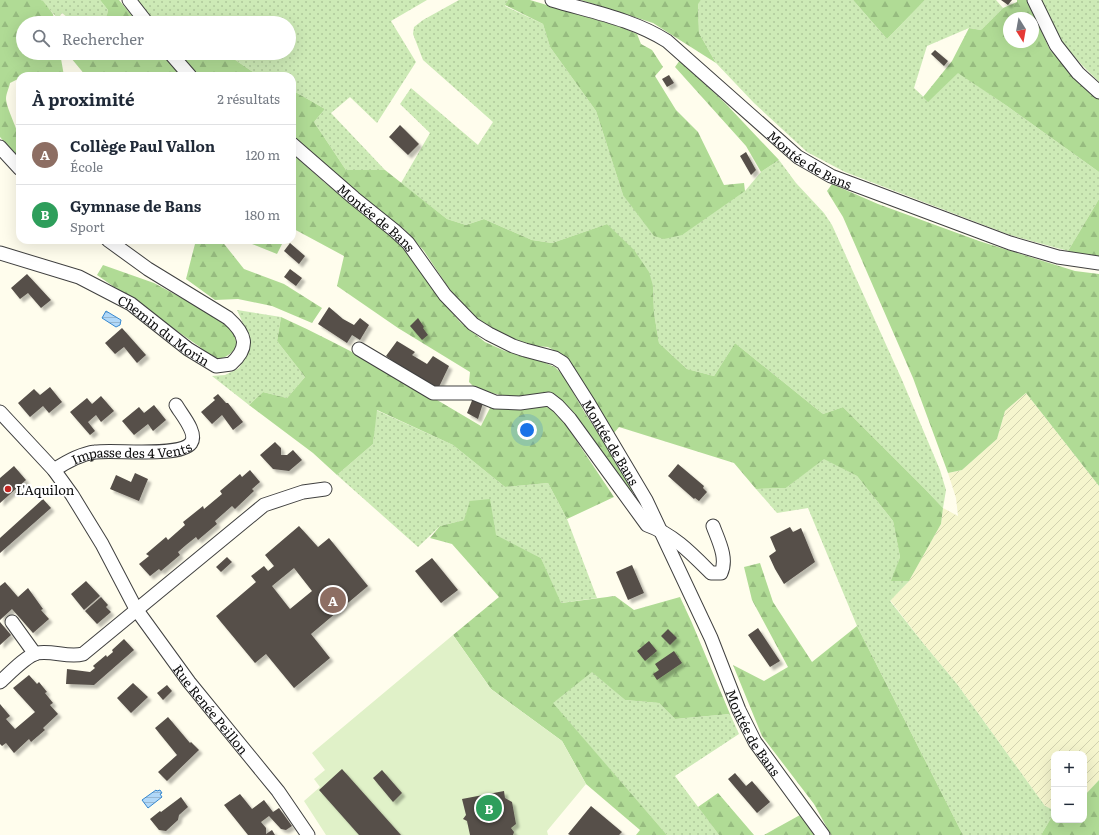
<!DOCTYPE html>
<html lang="fr">
<head>
<meta charset="utf-8">
<style>
	:root { --surface:#fff; --page:#f6f6f7; --text:#1f2937; --muted:#747a83; --line:#e0e1e3; --accent:#c12622 }
	body { margin:0; font-family:Literata,serif; background:var(--page); color:var(--text) }
	.controls { position:absolute; right:12px; bottom:12px; display:grid; overflow:hidden; border-radius:8px; box-shadow:0 4px 16px #0002 }
	.controls button { width:36px; height:36px; display:grid; place-items:center; padding:0; border:0; border-bottom:1px solid var(--line); background:var(--surface); color:var(--text); font:20px sans-serif }
	.compass { position:absolute; left:1003px; top:12px; width:36px; height:36px; border-radius:50%; background:var(--surface); box-shadow:0 4px 16px #0002; rotate:169deg }
	.you { position:absolute; left:527px; top:430px; width:14px; height:14px; margin:-10px; border:3px solid #fff; border-radius:50%; background:#1a73e8; box-shadow:0 0 0 6px #1a73e833 }
	.badge { display:grid; place-items:center; width:26px; height:26px; border-radius:50%; background:var(--accent); color:#fff; font-size:13px; font-weight:700 }
	.pin { position:absolute; translate:-50% -50%; border:2px solid #fff; box-shadow:0 1px 4px #0006 }
	.list { margin:0; padding:0; list-style:none }
	h2 { display:flex; justify-content:space-between; align-items:center; height:52px; margin:0; padding:0 16px; font-size:17px }
	h2 small { font-size:13px; font-weight:400; color:var(--muted) }
	.list li { display:grid; grid-template-columns:26px 1fr auto; gap:12px; align-items:center; box-sizing:border-box; height:60px; padding:0 16px; border-top:1px solid var(--line) }
	.list b { display:block; font-size:15px; white-space:nowrap }
	.list p { margin:0; font-size:13px; white-space:nowrap; color:var(--muted) }
	.list em { font-size:13px; font-style:normal; color:var(--muted) }
	.icon { flex:none; width:22px; height:22px; fill:none; stroke:currentColor; stroke-width:2; stroke-linecap:round; stroke-linejoin:round }
	.map { position:relative; flex:none; width:1099px; height:835px; overflow:hidden }
	.search { position:absolute; background:var(--surface); box-shadow:0 4px 16px #0002; left:16px; top:16px; width:280px; height:44px; display:flex; align-items:center; gap:10px; box-sizing:border-box; padding:0 14px; border-radius:22px; color:var(--muted); font-size:15px }
	.panel { position:absolute; background:var(--surface); box-shadow:0 4px 16px #0002; left:16px; top:72px; width:280px; height:172px; border-radius:12px }
	.map>svg:first-child { display:block }
	.farmland { fill:url(#farmland-furrows) }
	.grass { fill:url(#grass-dots) }
	.forest { fill:url(#forest-firs); fill-rule:evenodd }
	.pitch { fill:#e0f1c8 }
	.water { fill:url(#water-rules); stroke:#3688d0 }
	.building { fill:#564f49; fill-rule:evenodd; filter:url(#shadow) }
	.lines { fill:none; stroke-linecap:round; stroke-linejoin:round }
	.minor-casing { stroke:#404040; stroke-width:15 }
	.minor { stroke:#fff; stroke-width:13 }
	.poi-dot { fill:#c12622; stroke:#fff; stroke-width:1.5 }
	.labels { text-anchor:middle; dominant-baseline:central; stroke-width:4; stroke-linejoin:round; paint-order:stroke }
	.street-label { font-size:13px; fill:#0d0d0d; stroke:#fff }
	.poi-label { font-size:13px; fill:#0d0d0d; stroke:#fff; text-anchor:start }
</style>
</head>
<body>
<div class="map">
<svg width="1099" height="835" viewBox="0 0 1099 835">
	<defs>
		<pattern id="farmland-furrows" width="10" height="10" patternUnits="userSpaceOnUse"><rect width="10" height="10" fill="#f5f5cd"/><path d="M-1 1l2-2M0 10L10 0M9 11l2-2" fill="none" stroke="#d1d1af"/></pattern>
		<pattern id="grass-dots" width="8" height="8" patternUnits="userSpaceOnUse"><rect width="8" height="8" fill="#cdeab6"/><path d="M2 2h.1M6 6h.1" fill="none" stroke="#afc89b" stroke-width="1.8" stroke-linecap="round"/></pattern>
		<pattern id="forest-firs" width="22" height="20" patternUnits="userSpaceOnUse"><rect width="22" height="20" fill="#b0db95"/><path d="M5 1l3.5 6h-7zM16 11l3.5 6h-7z" fill="#96bb7f"/></pattern>
		<pattern id="water-rules" width="6" height="5" patternUnits="userSpaceOnUse"><rect width="6" height="5" fill="#b1d8f8"/><path d="M0 2.5h6" fill="none" stroke="#97b8d3"/></pattern>
		<filter id="shadow"><feDropShadow dx="3.5" dy="3.5" stdDeviation="1" flood-color="#0004"/></filter>
	</defs>
	<rect width="100%" height="100%" fill="#fffded"/>
	<path class="farmland" d="M 1026,393 L 1099,486 L 1099,780 L 1084,796 L 1084,754 L 1054,754 L 1054,810 L 1045,806 L 957,684 L 923,643 L 890,600 L 909,581 L 941,524 L 943,508 L 958,516 L 956,498 L 948,473 L 962,470 L 997,439 L 1005,411 Z"/>
	<path class="grass" d="M 41,0 L 100,0 L 108,10 L 105,23 L 74,23 L 62,13 L 58,19 Z
		M 137,0 L 427,0 L 391,21 L 416,62 L 377,123 L 350,97 L 331,113 L 385,170 L 346,170 L 314,122 L 325,109 L 292,90 L 292,76 L 262,76 L 253,72 L 225,53 L 289,53 L 289,23 L 154,23 Z
		M 459,0 L 508,0 L 505,6 L 543,24 L 550,47 L 596,111 L 623,195 L 745,191 L 761,172 L 779,160 L 796,183 L 824,213 L 832,225 L 902,380 L 940,470 L 946,490 L 943,508 L 925,489 L 843,407 L 823,414 L 735,343 L 714,376 L 687,369 L 659,343 L 654,313 L 653,286 L 607,224 L 552,243 L 532,240 L 484,219 L 466,225 L 447,219 L 401,183 L 430,133 L 400,104 L 411,88 L 478,145 L 493,122 L 423,60 L 413,34 L 414,27 L 423,20 Z
		M 701,0 L 853,0 L 887,39 L 925,0 L 996,0 L 1003,8 L 981,30 L 969,28 L 927,46 L 914,88 L 928,101 L 958,72 L 1007,106 L 1099,172 L 1099,199 L 1068,251 L 1010,235 L 845,172 L 807,152 L 754,103 L 716,63 L 699,33 L 698,3 Z
		M 1041,0 L 1099,0 L 1099,82 L 1082,65 L 1061,41 Z
		M 237,310 L 281,317 L 277,341 L 305,377 L 287,398 L 263,392 L 249,405 L 212,376 L 225,375 L 239,368 L 249,351 L 249,337 Z
		M 376,410 L 453,445 L 505,487 L 548,483 L 567,519 L 597,598 L 560,603 L 541,558 L 464,520 L 440,526 L 418,547 L 337,475 L 373,444 Z
		M 824,458 L 857,476 L 893,521 L 900,557 L 892,581 L 909,581 L 890,601 L 923,643 L 957,684 L 1045,806 L 1054,810 L 1054,813 L 1041,835 L 963,835 L 857,626 L 808,508 L 777,513 L 756,489 L 786,488 Z
		M 592,671 L 625,700 L 659,703 L 675,719 L 730,714 L 739,734 L 675,776 L 719,835 L 667,835 L 552,703 Z"/>
	<path class="forest" d="M 0,0 L 41,0 L 43,1 L 53,14 L 55,23 L 23,23 L 23,53 L 60,53 L 64,76 L 30,76 L 28,74 L 20,76 L 20,78 L 10,83 C 9,88 6,94 6,99 C 7,114 28,143 17,157 L 0,137 Z
		M 100,0 L 119,0 L 138,23 L 105,23 L 108,10 Z
		M 508,0 L 530,0 L 621,27 L 637,34 L 641,44 L 652,50 L 663,67 L 655,76 L 676,110 L 698,132 L 724,185 L 744,183 L 745,191 L 682,235 L 664,239 L 654,236 L 623,195 L 596,111 L 550,47 L 543,24 L 505,5 Z
		M 581,0 L 701,0 L 698,4 L 699,33 L 716,63 L 653,23 Z
		M 853,0 L 925,0 L 887,39 Z
		M 1017,0 L 1027,0 L 1050,50 L 1099,97 L 1099,172 L 1007,106 L 958,73 L 928,102 L 923,97 L 952,61 L 969,28 L 981,30 L 1003,8 L 1017,2 ZM 1009,18 L 1033,18 L 1033,42 L 1009,42 Z
		M 70,53 L 163,53 L 181,76 L 86,76 L 71,58 Z
		M 175,53 L 225,53 L 253,72 L 262,76 L 194,76 Z
		M 680,60 L 726,104 L 779,160 L 761,172 L 746,146 L 675,67 Z
		M 292,90 L 325,109 L 314,122 L 346,170 L 385,170 L 447,219 L 466,225 L 484,219 L 532,240 L 552,243 L 607,224 L 634,250 L 649,272 L 653,286 L 654,313 L 659,343 L 687,369 L 714,376 L 735,343 L 823,414 L 843,407 L 925,489 L 943,508 L 941,524 L 909,581 L 891,581 L 900,557 L 893,521 L 857,476 L 824,459 L 786,488 L 756,489 L 734,463 L 619,427 L 614,433 L 572,365 L 563,355 L 548,347 L 523,345 L 497,333 L 476,318 L 456,299 L 424,251 L 405,230 L 340,179 L 292,134 Z
		M 292,153 L 324,182 L 391,236 L 411,256 L 449,309 L 460,322 L 485,342 L 505,351 L 529,356 L 543,362 L 555,367 L 563,375 L 585,413 L 634,489 L 630,493 L 563,403 L 529,398 L 508,397 L 476,389 L 469,382 L 470,372 L 398,328 L 337,286 L 344,256 L 292,228 Z
		M 832,184 L 878,204 L 979,241 L 1075,271 L 1099,274 L 1099,486 L 1026,393 L 1005,411 L 997,439 L 962,470 L 948,473 L 913,378 L 843,217 L 827,191 Z
		M 1099,199 L 1099,258 L 1068,251 Z
		M 196,240 L 221,240 L 244,269 L 284,284 L 322,308 L 312,323 L 272,306 L 238,299 L 215,300 L 186,279 Z
		M 251,240 L 284,240 L 277,254 L 252,244 Z
		M 103,265 L 154,283 L 200,308 L 227,326 L 234,332 L 237,346 C 231,355 220,363 209,356 C 206,354 203,350 200,347 L 97,275 Z
		M 281,317 C 350,348 416,387 481,426 L 491,406 L 541,405 L 552,409 L 562,419 L 614,497 L 567,519 L 548,483 L 505,487 L 453,445 L 377,410 L 373,444 L 337,475 L 313,453 L 249,405 L 263,392 L 287,398 L 305,377 L 277,341 Z
		M 490,499 L 496,535 L 541,558 L 561,603 L 615,596 L 634,610 L 680,597 L 692,623 L 730,714 L 675,719 L 659,703 L 625,700 L 592,672 L 553,703 L 667,835 L 636,835 L 640,830 L 586,784 L 562,741 L 491,689 L 453,635 L 499,597 L 452,544 L 430,538 L 440,526 L 464,520 L 470,501 Z
		M 760,563 L 773,602 L 812,662 L 857,626 L 963,835 L 831,835 L 814,804 L 762,736 L 733,665 L 764,681 L 788,667 L 752,600 L 744,567 Z
		M 1099,780 L 1099,835 L 1041,835 L 1054,813 L 1054,820 L 1084,820 L 1084,796 Z
		M 718,793 L 754,835 L 719,835 L 698,807 Z
		M 800,815 L 815,835 L 764,835 Z"/>
	<path class="pitch" d="M 453,635 L 491,689 L 562,741 L 586,784 L 547,831 L 548,835 L 326,835 L 304,801 L 320,787 L 314,779 L 325,770 L 312,753 Z"/>
	<path class="water" d="M 106,311 L 121,320 L 120,325 L 116,327 L 102,318 Z
		M 156,790 L 157,791 L 160,790 L 162,793 L 160,794 L 162,797 L 148,808 L 142,800 Z"/>
	<path class="building" d="M 1001,0 L 1012,0 L 1008,5 Z
		M 935,50 L 948,61 L 944,66 L 931,54 Z
		M 669,75 L 674,83 L 667,87 L 662,79 Z
		M 400,125 L 419,144 L 408,155 L 389,137 Z
		M 746,152 L 756,170 L 751,175 L 740,156 Z
		M 290,243 L 305,256 L 299,264 L 284,251 Z
		M 290,269 L 302,278 L 296,286 L 284,277 Z
		M 27,274 L 51,300 L 41,308 L 28,293 L 20,299 L 11,288 Z
		M 329,307 L 343,319 L 354,325 L 360,318 L 369,325 L 360,340 L 352,335 L 347,343 L 318,324 Z
		M 418,318 L 424,327 L 423,328 L 428,335 L 422,340 L 410,326 Z
		M 122,328 L 146,355 L 137,363 L 124,347 L 115,354 L 105,343 Z
		M 397,341 L 415,352 L 412,355 L 427,364 L 433,356 L 449,366 L 438,389 L 405,370 L 386,356 Z
		M 50,387 L 62,402 L 49,413 L 43,406 L 30,417 L 18,403 L 34,389 L 40,395 Z
		M 218,394 L 226,403 L 228,403 L 243,422 L 233,430 L 222,415 L 212,424 L 201,412 L 215,400 L 213,398 Z
		M 101,396 L 114,411 L 101,422 L 96,415 L 88,422 L 95,431 L 90,435 L 70,412 L 87,398 L 92,404 Z
		M 473,398 L 483,403 L 478,419 L 467,413 Z
		M 154,405 L 166,420 L 153,431 L 148,424 L 134,435 L 122,421 L 139,407 L 144,413 Z
		M 275,442 L 281,448 L 281,455 L 287,455 L 293,450 L 302,460 L 289,471 L 273,469 L 260,455 Z
		M 678,464 L 704,486 L 703,488 L 707,492 L 699,501 L 695,498 L 694,499 L 668,476 Z
		M 14,466 L 26,480 L 0,503 L 0,478 Z
		M 250,470 L 260,482 L 252,489 L 254,491 L 235,509 L 232,506 L 215,521 L 217,524 L 198,540 L 196,537 L 186,545 L 178,552 L 180,555 L 161,571 L 159,569 L 150,576 L 139,564 L 149,556 L 146,554 L 166,537 L 168,540 L 185,525 L 183,522 L 203,506 L 204,509 L 222,494 L 220,491 L 240,474 L 242,477 Z
		M 135,473 L 148,479 L 139,501 L 110,489 L 116,475 L 131,482 Z
		M 43,499 L 51,508 L 0,553 L 0,538 Z
		M 299,526 L 318,547 L 329,538 L 368,586 L 311,634 L 330,658 L 294,688 L 266,654 L 255,663 L 216,616 L 256,582 L 251,576 L 264,566 L 268,571 L 274,566 L 265,555 ZM 294,568 L 312,591 L 290,609 L 272,586 Z
		M 790,527 L 793,532 L 801,528 L 815,562 L 784,584 L 775,569 L 769,556 L 776,551 L 770,537 Z
		M 227,557 L 232,562 L 221,572 L 216,567 Z
		M 432,558 L 458,590 L 441,603 L 415,571 Z
		M 632,565 L 644,593 L 628,600 L 616,572 Z
		M 86,581 L 100,596 L 84,610 L 71,594 Z
		M 5,582 L 18,597 L 28,588 L 43,609 L 41,610 L 49,619 L 33,633 L 12,609 L 0,620 L 0,586 Z
		M 101,597 L 108,605 L 106,607 L 111,612 L 97,624 L 85,611 Z
		M 0,622 L 11,635 L 0,645 Z
		M 758,628 L 780,661 L 770,667 L 748,635 Z
		M 668,629 L 677,638 L 670,645 L 661,636 Z
		M 124,639 L 134,650 L 94,685 L 66,684 L 67,669 L 90,672 L 95,668 L 93,666 L 94,665 L 106,655 L 107,657 L 113,652 L 112,650 Z
		M 649,641 L 657,651 L 645,661 L 637,651 Z
		M 674,651 L 682,663 L 657,680 L 653,674 L 659,670 L 655,664 Z
		M 29,675 L 37,684 L 39,682 L 47,692 L 45,693 L 53,703 L 50,705 L 58,714 L 43,728 L 45,730 L 31,742 L 29,739 L 14,753 L 6,743 L 2,746 L 0,744 L 0,704 L 10,716 L 6,719 L 15,729 L 35,712 L 13,688 Z
		M 133,683 L 148,697 L 131,713 L 117,698 Z
		M 167,685 L 172,691 L 163,700 L 157,693 Z
		M 168,717 L 190,743 L 191,742 L 199,750 L 167,781 L 158,772 L 177,755 L 155,728 Z
		M 342,769 L 401,835 L 359,835 L 319,790 Z
		M 382,770 L 402,793 L 393,802 L 373,778 Z
		M 735,773 L 746,786 L 752,781 L 770,802 L 757,813 L 728,779 Z
		M 504,791 L 505,798 L 512,802 L 516,824 L 511,828 L 514,832 L 513,835 L 470,835 L 467,821 L 463,819 L 466,815 L 462,799 Z
		M 240,794 L 252,809 L 264,800 L 273,812 L 279,808 L 292,826 L 286,830 L 281,829 L 269,816 L 261,822 L 266,828 L 266,834 L 272,830 L 275,835 L 248,835 L 224,805 Z
		M 181,797 L 188,807 L 179,815 L 178,820 L 166,831 L 159,830 L 150,819 L 160,811 L 161,812 Z
		M 591,806 L 622,832 L 619,835 L 570,835 L 568,834 Z"/>
	<g class="lines">
		<g class="minor-casing">
			<g id="minor">
				<path d="M 129,0 L 147,23"/>
				<path id="s1" d="M 552,0 C 592,12 632,19 667,41 L 798,157 L 831,176 L 1010,243 L 1058,257 L 1099,263"/>
				<path d="M 1034,0 L 1056,45 L 1078,73 L 1099,92"/>
				<path d="M 170,53 L 190,76"/>
				<path id="s2" d="M 292,144 L 354,198 L 395,231 L 408,243 L 445,295 L 473,324 L 489,334 L 513,346 L 525,350 L 555,358 L 563,363 L 589,404 L 646,500 L 711,638 L 739,710 L 755,742 L 823,835"/>
				<path d="M 0,147 L 20,169"/>
				<path id="s3" d="M 0,253 L 79,277 L 131,304 L 188,349 L 216,366 L 231,364 C 250,347 246,334 228,318 L 148,269 L 108,240"/>
				<path d="M 359,349 L 433,393 L 473,393 L 495,402 L 520,403 L 549,399 L 558,406 L 570,419 L 647,525 C 673,534 692,554 711,573 L 721,573 C 728,558 718,540 713,526"/>
				<path id="s4" d="M 0,412 L 54,470 L 72,495 L 102,544 L 136,609 L 189,682 L 278,791 L 308,835"/>
				<path id="s5" d="M 54,470 C 66,462 80,454 95,452 C 114,449 180,458 191,443 C 198,433 181,414 176,405"/>
				<path d="M 12,622 L 35,654"/>
				<path d="M 0,682 C 9,674 26,656 37,653 C 52,650 68,658 83,654 L 264,505 L 303,492 L 325,489"/>
			</g>
		</g>
		<use href="#minor" class="minor"/>
	</g>
	<circle class="poi-dot" cx="8" cy="489" r="4"/>
	<g class="labels">
		<g class="street-label">
			<text stroke="none"><textPath href="#s1" startOffset="309">Montée de Bans</textPath></text>
			<text stroke="none"><textPath href="#s2" startOffset="112">Montée de Bans</textPath></text>
			<text stroke="none"><textPath href="#s3" startOffset="183">Chemin du Morin</textPath></text>
			<text stroke="none"><textPath href="#s2" startOffset="448">Montée de Bans</textPath></text>
			<text stroke="none"><textPath href="#s5" startOffset="81">Impasse des 4 Vents</textPath></text>
			<text stroke="none"><textPath href="#s4" startOffset="366">Rue Renée Peillon</textPath></text>
			<text stroke="none"><textPath href="#s2" startOffset="772">Montée de Bans</textPath></text>
		</g>
		<g class="poi-label">
			<text x="16" y="489">L'Aquilon</text>
		</g>
	</g>
</svg>
<div class="controls">
<button>+</button>
<button>−</button>
</div>
<svg class="compass" viewBox="-18 -18 36 36"><path d="M0-13l5 13h-10z" fill="#e53935"/><path d="M0 13l5-13h-10z" fill="#747a83"/></svg>
<div class="you"></div>
<div class="pin badge" style="left:333px;top:600px;background:#8d6e63">A</div>
<div class="pin badge" style="left:489px;top:808px;background:#2e9e5b">B</div>
<div class="search"><svg class="icon" aria-label="search" viewBox="0 0 24 24"><circle cx="10" cy="10" r="6"/><path d="M15 15l6 6"/></svg>Rechercher</div>
<section class="panel">
<h2>À proximité<small>2 résultats</small></h2>
<ul class="list">
<li><span class="badge" style="background:#8d6e63">A</span><div><b>Collège Paul Vallon</b><p>École</p></div><em>120 m</em></li>
<li><span class="badge" style="background:#2e9e5b">B</span><div><b>Gymnase de Bans</b><p>Sport</p></div><em>180 m</em></li>
</ul>
</section>
</div>
</body>
</html>
